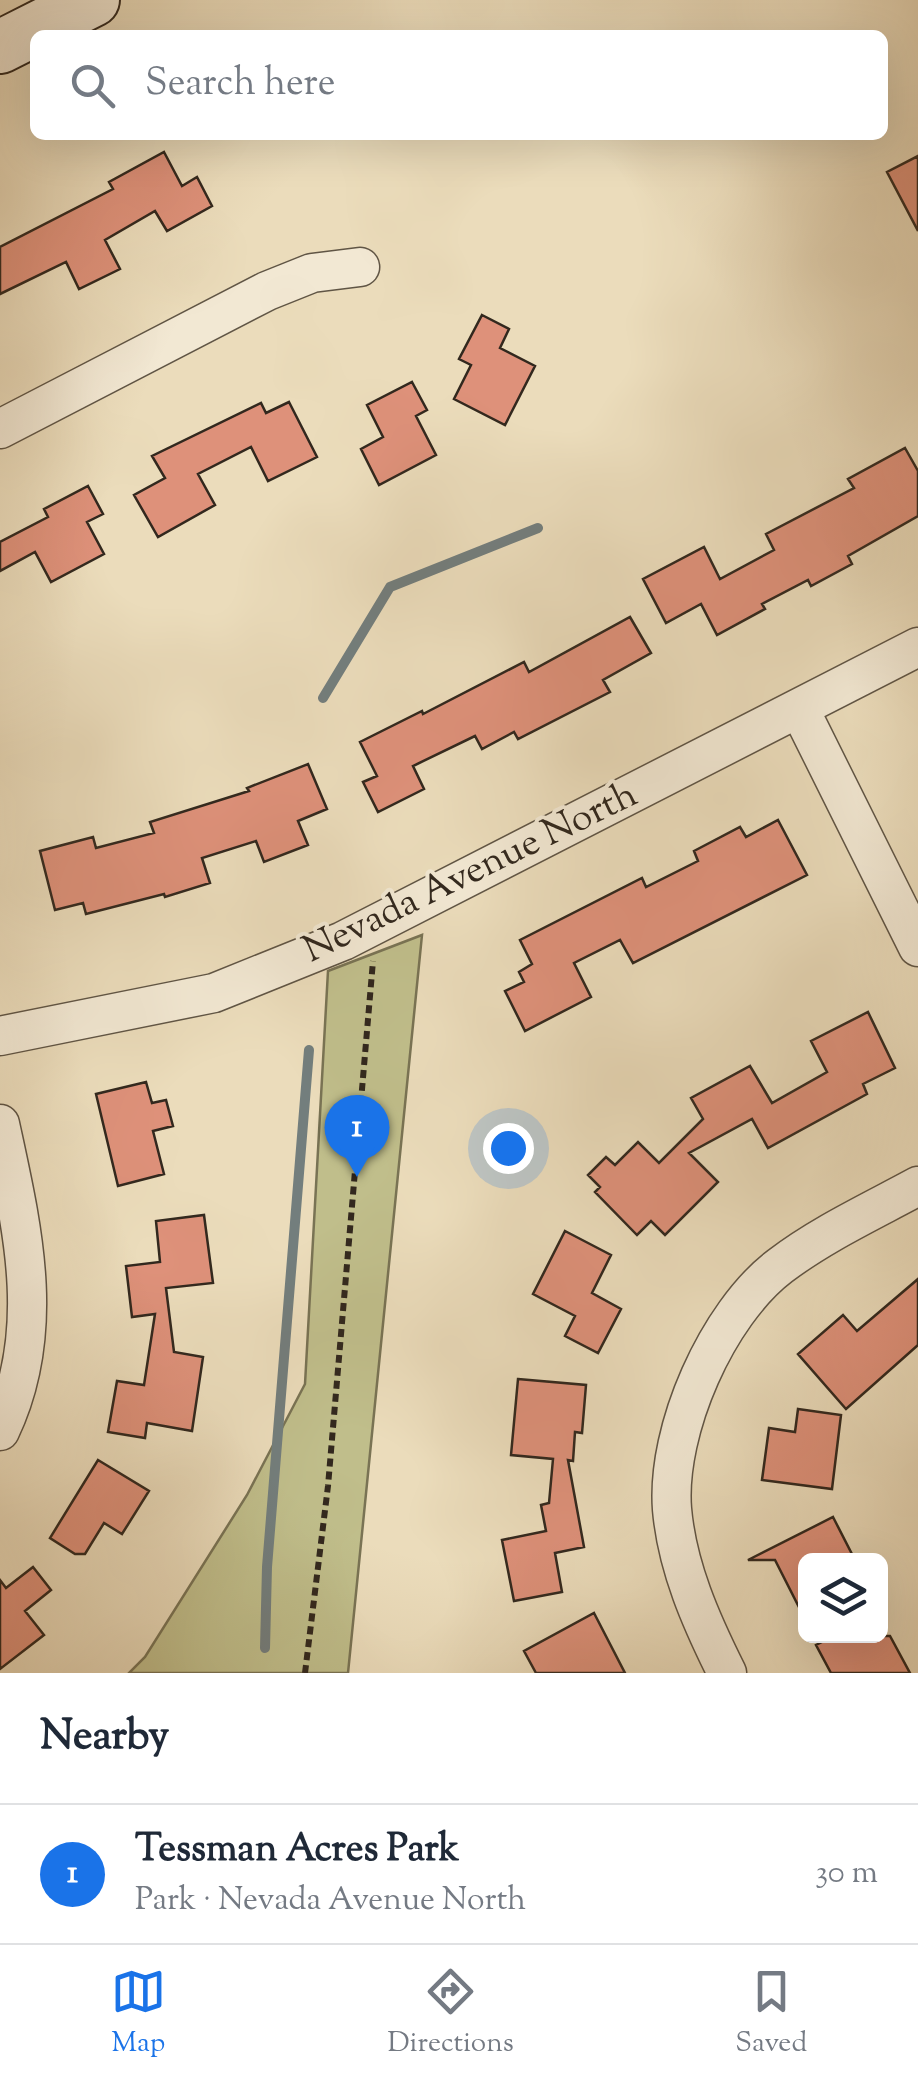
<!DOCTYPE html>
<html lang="en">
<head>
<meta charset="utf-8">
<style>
	:root { --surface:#fff; --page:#f6f6f7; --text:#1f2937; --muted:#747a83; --line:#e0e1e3; --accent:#1a73e8 }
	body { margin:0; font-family:"Sorts Mill Goudy",serif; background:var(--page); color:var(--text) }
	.controls { position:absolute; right:30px; bottom:30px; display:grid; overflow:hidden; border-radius:15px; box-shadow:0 10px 40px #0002 }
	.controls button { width:90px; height:90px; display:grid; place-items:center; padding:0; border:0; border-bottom:2px solid var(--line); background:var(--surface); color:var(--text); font:50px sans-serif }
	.you { position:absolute; left:508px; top:1148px; width:35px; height:35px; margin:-25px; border:8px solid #fff; border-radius:50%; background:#1a73e8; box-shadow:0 0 0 15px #1a73e833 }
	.badge { display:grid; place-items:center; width:65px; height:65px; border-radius:50%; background:var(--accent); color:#fff; font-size:32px; font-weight:700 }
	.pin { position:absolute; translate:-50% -82px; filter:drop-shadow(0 2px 5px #0008) }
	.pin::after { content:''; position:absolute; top:52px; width:35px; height:30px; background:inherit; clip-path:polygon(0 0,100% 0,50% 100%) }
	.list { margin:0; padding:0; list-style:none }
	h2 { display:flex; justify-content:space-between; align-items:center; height:130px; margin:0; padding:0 40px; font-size:42px }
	h2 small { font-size:32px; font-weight:400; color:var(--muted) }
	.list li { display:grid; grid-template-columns:65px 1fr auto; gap:30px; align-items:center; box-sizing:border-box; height:140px; padding:0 40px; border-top:2px solid var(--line) }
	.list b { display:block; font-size:38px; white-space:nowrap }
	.list p { margin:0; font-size:32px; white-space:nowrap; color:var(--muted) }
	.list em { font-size:32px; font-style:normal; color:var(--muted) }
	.icon { flex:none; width:55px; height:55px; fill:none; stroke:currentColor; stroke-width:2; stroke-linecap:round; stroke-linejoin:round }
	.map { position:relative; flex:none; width:918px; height:1673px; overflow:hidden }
	.search { position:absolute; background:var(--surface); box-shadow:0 10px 40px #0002; left:30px; right:30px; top:30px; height:110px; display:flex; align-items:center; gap:25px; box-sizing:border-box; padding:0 35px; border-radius:15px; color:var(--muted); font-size:38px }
	.sheet { height:270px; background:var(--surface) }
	nav { display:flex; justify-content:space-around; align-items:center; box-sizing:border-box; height:140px; border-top:2px solid var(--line); background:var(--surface); font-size:28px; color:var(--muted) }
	nav a { display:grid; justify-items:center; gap:5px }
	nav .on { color:var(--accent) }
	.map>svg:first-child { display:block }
	.green { fill:#c0be8b; stroke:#797354; stroke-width:2.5 }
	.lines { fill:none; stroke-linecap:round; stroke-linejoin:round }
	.stream { stroke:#737e7d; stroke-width:10 }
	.building { fill:#de917a; stroke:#32281e; stroke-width:2.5 }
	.minor-casing { stroke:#605545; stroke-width:41 }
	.secondary-casing { stroke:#32281e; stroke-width:56 }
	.path { stroke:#32281e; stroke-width:6; stroke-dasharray:8 5; stroke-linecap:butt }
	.minor { stroke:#f2e8d3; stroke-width:38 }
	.secondary { stroke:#f2e8d3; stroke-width:52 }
	.labels { text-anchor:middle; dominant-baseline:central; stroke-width:8; stroke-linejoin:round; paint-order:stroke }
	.street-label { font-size:38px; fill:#32281e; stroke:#f2e8d3 }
</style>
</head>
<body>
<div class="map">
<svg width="918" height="1673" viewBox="0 0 918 1673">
	<rect width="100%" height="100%" fill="#ebdcbb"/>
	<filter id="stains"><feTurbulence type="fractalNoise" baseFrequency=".002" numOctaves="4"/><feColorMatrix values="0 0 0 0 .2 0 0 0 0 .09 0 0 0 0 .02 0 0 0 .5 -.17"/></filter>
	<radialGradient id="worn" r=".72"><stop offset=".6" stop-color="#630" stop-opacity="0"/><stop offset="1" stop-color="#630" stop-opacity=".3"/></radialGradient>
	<path class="green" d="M 422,935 L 348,1673 L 129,1673 L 145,1657 L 247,1495 L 305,1384 L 328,971 Z"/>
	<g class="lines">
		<path class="stream" d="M 323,698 L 390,587 L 538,528
			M 265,1648 L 267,1567 L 309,1050"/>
	</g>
	<path class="building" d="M 164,152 L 182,186 L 197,177 L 212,206 L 167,231 L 155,211 L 105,240 L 120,269 L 79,289 L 66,262 L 0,294 L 0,247 L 113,189 L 109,182 Z
		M 918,156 L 918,231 L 887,172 Z
		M 482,315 L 509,329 L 500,348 L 535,366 L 505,425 L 454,399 L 471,365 L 459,359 Z
		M 412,382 L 427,410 L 416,416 L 436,455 L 379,485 L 361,449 L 383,437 L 367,405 Z
		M 289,402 L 317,457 L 268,481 L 251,447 L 198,474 L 215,505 L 158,537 L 134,495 L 165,478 L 152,456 L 261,403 L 266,413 Z
		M 905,448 L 918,471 L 918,516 L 848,556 L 852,564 L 811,586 L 808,580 L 762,604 L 765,609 L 717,635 L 701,604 L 666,623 L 643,579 L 704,547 L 720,579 L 774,550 L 766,534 L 854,488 L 848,479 Z
		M 88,486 L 103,514 L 87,522 L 104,554 L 51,582 L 35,552 L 0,571 L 0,542 L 48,517 L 44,509 Z
		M 630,617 L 651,653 L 603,680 L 610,692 L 518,739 L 514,732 L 482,749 L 475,736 L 413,766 L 424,789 L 378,812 L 363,782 L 377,776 L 360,742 L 422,711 L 423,714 L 524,662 L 529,672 Z
		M 308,764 L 327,809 L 298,821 L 308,845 L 264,862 L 256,841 L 202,858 L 210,883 L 165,897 L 164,894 L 86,914 L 83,903 L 55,910 L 40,851 L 93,837 L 96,848 L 154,833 L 150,822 L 249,791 L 247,788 Z
		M 778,820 L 807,875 L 633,963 L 620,940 L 574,963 L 591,997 L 525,1031 L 505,991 L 524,982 L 519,972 L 532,964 L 520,940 L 642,878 L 646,887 L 698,861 L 694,851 L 740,827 L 746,837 Z
		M 868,1012 L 895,1068 L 863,1084 L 867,1094 L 768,1148 L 752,1119 L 689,1153 L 718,1182 L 665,1235 L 651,1221 L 637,1235 L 595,1192 L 600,1187 L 588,1175 L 606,1157 L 615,1165 L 638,1142 L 659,1163 L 703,1119 L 691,1098 L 750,1066 L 772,1103 L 827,1072 L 811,1041 Z
		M 146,1082 L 152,1103 L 166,1100 L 173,1126 L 153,1131 L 164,1174 L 118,1186 L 96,1094 Z
		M 204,1215 L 213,1283 L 166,1288 L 174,1352 L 203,1357 L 192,1431 L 147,1423 L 145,1438 L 108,1432 L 117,1381 L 144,1385 L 155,1314 L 132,1317 L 126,1266 L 160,1262 L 156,1221 Z
		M 565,1231 L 611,1255 L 592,1293 L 621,1309 L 598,1353 L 565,1336 L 575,1316 L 533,1294 Z
		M 918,1279 L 918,1345 L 846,1409 L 798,1354 L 843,1315 L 857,1331 Z
		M 518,1379 L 586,1385 L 582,1433 L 575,1432 L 573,1461 L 568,1460 L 584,1547 L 555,1553 L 562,1592 L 514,1601 L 502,1540 L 546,1531 L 541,1505 L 549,1503 L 553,1459 L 511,1455 Z
		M 798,1409 L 841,1415 L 832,1489 L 762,1480 L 769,1428 L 795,1432 Z
		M 98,1460 L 149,1491 L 122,1534 L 104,1523 L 85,1554 L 75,1554 L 50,1538 Z
		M 833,1517 L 855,1560 L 806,1560 L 806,1621 L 775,1560 L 748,1560 Z
		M 33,1567 L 51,1590 L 25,1611 L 44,1635 L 0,1669 L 0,1580 L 6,1588 Z
		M 594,1613 L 625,1673 L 536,1673 L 524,1651 Z
		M 834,1636 L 890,1636 L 910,1673 L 831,1673 L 816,1645 Z"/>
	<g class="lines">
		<g class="minor-casing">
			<path id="minor" d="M 0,429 L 267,291 L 312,273 L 360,267
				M 799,708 L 918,947
				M 0,1036 L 214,993 L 343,941 L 918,647
				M 0,1124 C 22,1226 48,1331 0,1431
				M 727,1673 C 701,1621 677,1567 672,1509 C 666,1430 717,1314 780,1266 C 822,1234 872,1211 918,1186"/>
		</g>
		<g class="secondary-casing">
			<path id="secondary" d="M 0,47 L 93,0"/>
		</g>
		<path class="path" d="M 305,1673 L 328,1486 L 373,961"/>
		<use href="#minor" class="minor"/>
		<use href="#secondary" class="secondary"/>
	</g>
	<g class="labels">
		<g class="street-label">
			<text transform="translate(471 874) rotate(-26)">Nevada Avenue North</text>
		</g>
	</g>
	<rect width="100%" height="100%" filter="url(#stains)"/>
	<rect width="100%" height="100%" fill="url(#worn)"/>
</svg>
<div class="controls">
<button><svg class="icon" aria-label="layers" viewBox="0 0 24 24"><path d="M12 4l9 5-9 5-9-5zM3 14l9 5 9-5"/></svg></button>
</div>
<div class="you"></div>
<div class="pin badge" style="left:357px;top:1177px">1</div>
<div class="search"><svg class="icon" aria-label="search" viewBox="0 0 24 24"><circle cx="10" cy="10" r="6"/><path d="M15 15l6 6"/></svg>Search here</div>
</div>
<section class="sheet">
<h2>Nearby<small></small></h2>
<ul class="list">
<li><span class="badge">1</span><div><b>Tessman Acres Park</b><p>Park · Nevada Avenue North</p></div><em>30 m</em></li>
</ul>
</section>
<nav>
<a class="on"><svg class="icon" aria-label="map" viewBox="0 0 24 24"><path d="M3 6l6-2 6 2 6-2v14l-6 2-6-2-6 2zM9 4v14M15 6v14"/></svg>Map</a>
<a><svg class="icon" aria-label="directions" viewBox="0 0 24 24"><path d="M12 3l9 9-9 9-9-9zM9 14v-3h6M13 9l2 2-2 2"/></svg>Directions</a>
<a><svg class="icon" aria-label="saved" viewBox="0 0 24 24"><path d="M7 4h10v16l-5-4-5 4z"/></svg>Saved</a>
</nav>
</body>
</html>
